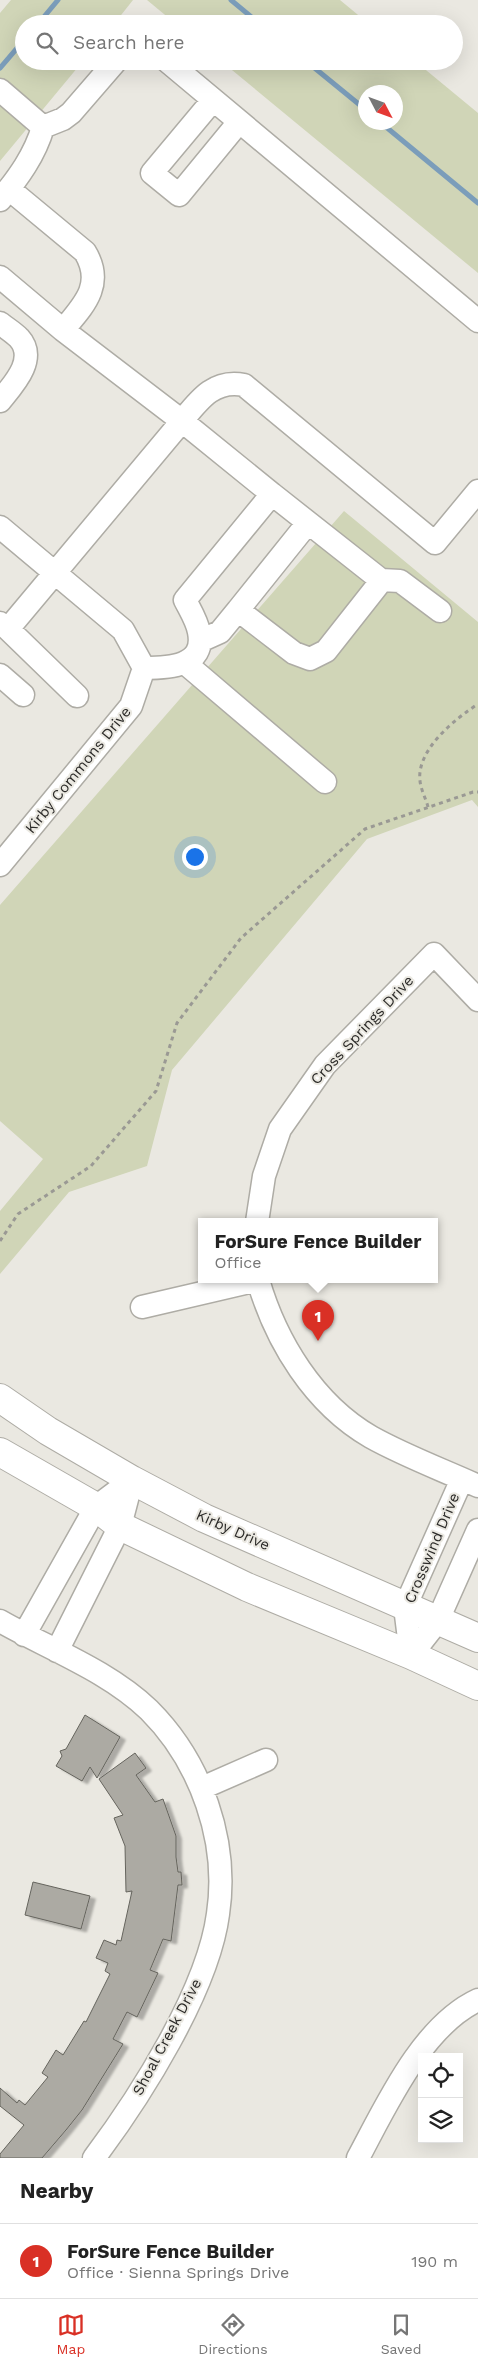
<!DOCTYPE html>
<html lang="en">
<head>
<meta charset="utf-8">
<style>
	:root { --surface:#fff; --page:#f2f2f2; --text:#222; --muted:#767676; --line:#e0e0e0; --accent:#d93025 }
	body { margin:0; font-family:"Work Sans",sans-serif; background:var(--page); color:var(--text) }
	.controls { position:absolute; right:15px; bottom:15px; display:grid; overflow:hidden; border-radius:0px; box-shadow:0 5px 20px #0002 }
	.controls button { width:45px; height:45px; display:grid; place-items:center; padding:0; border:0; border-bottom:1px solid var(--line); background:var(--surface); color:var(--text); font:25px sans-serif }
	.compass { position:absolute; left:358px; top:85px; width:45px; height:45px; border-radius:50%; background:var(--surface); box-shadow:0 5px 20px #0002; rotate:131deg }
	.you { position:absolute; left:194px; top:856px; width:18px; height:18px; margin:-12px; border:4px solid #fff; border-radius:50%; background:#1a73e8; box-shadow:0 0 0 8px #1a73e833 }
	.badge { display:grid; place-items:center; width:32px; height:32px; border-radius:50%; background:var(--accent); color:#fff; font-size:16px; font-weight:700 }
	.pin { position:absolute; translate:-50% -41px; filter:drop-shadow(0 1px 2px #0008) }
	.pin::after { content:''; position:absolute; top:26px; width:18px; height:15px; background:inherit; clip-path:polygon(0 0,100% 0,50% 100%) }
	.popup { position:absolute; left:198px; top:1218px; width:240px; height:65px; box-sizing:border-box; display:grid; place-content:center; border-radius:0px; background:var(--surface); filter:drop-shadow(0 1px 4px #0005); font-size:16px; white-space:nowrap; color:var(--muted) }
	.popup b { font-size:19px; color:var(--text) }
	.popup::after { content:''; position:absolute; left:50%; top:100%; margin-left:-10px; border:10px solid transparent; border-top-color:var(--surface) }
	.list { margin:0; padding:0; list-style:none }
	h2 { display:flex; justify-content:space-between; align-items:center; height:65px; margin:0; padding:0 20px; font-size:21px }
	h2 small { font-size:16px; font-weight:400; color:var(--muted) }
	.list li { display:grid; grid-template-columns:32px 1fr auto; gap:15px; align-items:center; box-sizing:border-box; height:75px; padding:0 20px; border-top:1px solid var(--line) }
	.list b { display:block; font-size:19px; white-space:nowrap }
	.list p { margin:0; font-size:16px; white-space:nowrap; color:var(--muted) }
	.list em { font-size:16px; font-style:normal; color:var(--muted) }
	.icon { flex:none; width:28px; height:28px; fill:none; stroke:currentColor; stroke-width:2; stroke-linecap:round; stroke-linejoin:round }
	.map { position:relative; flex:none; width:478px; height:2158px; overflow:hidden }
	.search { position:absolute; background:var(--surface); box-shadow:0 5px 20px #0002; left:15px; right:15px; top:15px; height:55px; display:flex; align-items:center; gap:12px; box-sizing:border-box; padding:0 18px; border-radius:28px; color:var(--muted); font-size:19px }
	.sheet { height:140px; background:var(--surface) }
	nav { display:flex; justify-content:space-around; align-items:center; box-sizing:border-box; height:70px; border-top:1px solid var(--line); background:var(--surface); font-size:14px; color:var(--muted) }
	nav a { display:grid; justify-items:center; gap:2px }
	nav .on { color:var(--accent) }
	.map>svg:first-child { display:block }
	.green { fill:#d0d5b7; fill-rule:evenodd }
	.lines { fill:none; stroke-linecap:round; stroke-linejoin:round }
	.stream { stroke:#7b9dba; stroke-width:5 }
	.building { fill:#acaaa3; stroke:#65645d; filter:url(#shadow) }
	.minor-casing { stroke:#aeaca5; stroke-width:25 }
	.major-casing { stroke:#aeaca5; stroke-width:30 }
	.path { stroke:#9a9994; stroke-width:3; stroke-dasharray:4 4; stroke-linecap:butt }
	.minor { stroke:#fff; stroke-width:22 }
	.major { stroke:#fff; stroke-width:28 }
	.labels { text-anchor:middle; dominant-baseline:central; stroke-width:4; stroke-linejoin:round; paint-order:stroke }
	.street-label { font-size:15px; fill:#2c2b29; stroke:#eae8e1 }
</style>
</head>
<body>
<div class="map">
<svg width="478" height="2158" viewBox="0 0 478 2158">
	<defs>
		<filter id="shadow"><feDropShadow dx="5.5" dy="3" stdDeviation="1" flood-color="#0004"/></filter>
	</defs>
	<rect width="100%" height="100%" fill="#eae8e1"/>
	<path class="green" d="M 11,0 L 133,0 L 114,24 L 24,24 L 24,61 L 83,61 L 0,161 L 0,13 Z
		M 147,0 L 340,0 L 369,24 L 176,24 Z
		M 221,61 L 415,61 L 478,113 L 478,273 ZM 396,92 L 396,122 L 366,122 L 366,92 Z
		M 344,511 L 478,622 L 478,807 L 472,800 L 367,839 L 172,1070 L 147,1166 L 69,1192 L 0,1274 L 0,1211 L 43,1159 L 0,1121 L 0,905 Z"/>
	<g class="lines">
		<path class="stream" d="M 231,0 L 260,24
			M 38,24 L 58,0
			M 306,61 L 366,110
			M 0,68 L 24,40
			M 380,122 L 478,203"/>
	</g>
	<path class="building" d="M 85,1715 L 120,1737 L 97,1778 L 90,1767 L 82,1781 L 56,1766 L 62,1756 L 60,1751 L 66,1749 Z
		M 135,1753 L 146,1768 L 136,1775 L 155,1802 L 163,1799 L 176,1836 L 176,1857 L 178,1872 L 181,1872 L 182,1885 L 178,1885 L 171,1941 L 163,1939 L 150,1970 L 158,1973 L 137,2017 L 127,2012 L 113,2039 L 123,2044 L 82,2110 L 66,2130 L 42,2158 L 0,2158 L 0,2154 L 24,2125 L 0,2106 L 0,2088 L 17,2103 L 19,2100 L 25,2105 L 48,2077 L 42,2073 L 56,2050 L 63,2055 L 84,2021 L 86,2022 L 110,1974 L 105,1971 L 108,1963 L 96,1958 L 104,1940 L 116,1945 L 117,1940 L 121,1941 L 132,1891 L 126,1892 L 125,1846 L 114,1818 L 123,1815 L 99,1779 Z
		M 33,1882 L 90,1896 L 81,1929 L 25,1915 Z"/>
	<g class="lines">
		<g class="minor-casing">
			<path id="minor" d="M 167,61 L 478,321
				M 0,90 L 43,127
				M 213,100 L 152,173 L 179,195 L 239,122
				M 43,127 L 63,119 L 71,113 L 116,61
				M 0,200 C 18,178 35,155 43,127
				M 0,277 L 63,330 C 83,306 105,285 85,252 L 9,189
				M 0,323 C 6,328 13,332 19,338 C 38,359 13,385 0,401
				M 63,330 L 182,421 C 199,400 214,379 244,385 L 435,543 L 478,491
				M 272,494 L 381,580 L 400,581 L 440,611
				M 0,527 L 123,630 L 144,668
				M 238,610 L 307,524
				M 0,623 L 8,629 L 182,421 L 272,494 L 185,600 C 190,610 197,621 199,632 C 206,667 168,668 144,668
				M 8,629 L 77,696
				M 200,641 L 220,632 L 238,610 L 294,653 L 310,659 L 326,651 L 382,580
				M 185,663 L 325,782
				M 0,675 L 23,695
				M 0,865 L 131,706 L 144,668
				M 257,1222 L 264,1176 L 280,1129 L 325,1065 L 434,954 L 478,1000
				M 258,1280 C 276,1342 314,1404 371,1437 C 405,1456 443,1470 478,1486
				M 142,1307 L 258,1280
				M 0,1621 C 49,1649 107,1670 149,1710 C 201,1762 229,1841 218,1914 C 208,1990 140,2097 94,2158
				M 24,1635 L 96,1507 L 132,1480
				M 57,1651 L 120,1526 L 132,1480
				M 411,1655 L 405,1607 L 462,1479
				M 411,1655 L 437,1622 L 478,1530
				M 202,1788 L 266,1760
				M 358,2158 C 386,2106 422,2026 478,2000"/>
		</g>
		<g class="major-casing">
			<path id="major" d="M 0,1398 L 48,1431 L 132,1480 L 204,1518 L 478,1638
				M 0,1452 L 96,1507 L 120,1526 L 247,1587 L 411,1655 L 478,1686"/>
		</g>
		<path class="path" d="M 428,807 C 426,799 421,790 420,781 C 416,750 455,719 478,704
			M 0,1241 L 18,1214 L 91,1166 L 156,1091 L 177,1023 L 241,938 L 365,829 L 473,792 L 478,792"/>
		<use href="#minor" class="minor"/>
		<use href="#major" class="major"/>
	</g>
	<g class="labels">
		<g class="street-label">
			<text transform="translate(78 770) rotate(-51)">Kirby Commons Drive</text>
			<text transform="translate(362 1030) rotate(-47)">Cross Springs Drive</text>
			<text transform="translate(233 1530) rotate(24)">Kirby Drive</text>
			<text transform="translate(432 1548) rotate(-67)">Crosswind Drive</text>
			<text transform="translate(167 2037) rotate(-62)">Shoal Creek Drive</text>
		</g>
	</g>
</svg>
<div class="controls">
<button><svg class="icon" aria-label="locate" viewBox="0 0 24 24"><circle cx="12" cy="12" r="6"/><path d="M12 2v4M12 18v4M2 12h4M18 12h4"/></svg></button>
<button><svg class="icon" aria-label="layers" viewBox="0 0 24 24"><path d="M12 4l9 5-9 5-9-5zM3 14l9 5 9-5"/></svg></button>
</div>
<svg class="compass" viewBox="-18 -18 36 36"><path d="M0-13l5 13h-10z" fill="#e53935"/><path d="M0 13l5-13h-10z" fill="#767676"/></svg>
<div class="you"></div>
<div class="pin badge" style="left:318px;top:1341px">1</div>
<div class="popup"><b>ForSure Fence Builder</b>Office</div>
<div class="search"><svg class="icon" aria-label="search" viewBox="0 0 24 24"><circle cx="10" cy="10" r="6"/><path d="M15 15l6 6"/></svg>Search here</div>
</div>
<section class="sheet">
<h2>Nearby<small></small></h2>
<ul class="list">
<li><span class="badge">1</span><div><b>ForSure Fence Builder</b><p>Office · Sienna Springs Drive</p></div><em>190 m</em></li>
</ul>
</section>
<nav>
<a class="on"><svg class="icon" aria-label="map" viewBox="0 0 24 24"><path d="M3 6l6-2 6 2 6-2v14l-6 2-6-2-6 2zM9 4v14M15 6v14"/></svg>Map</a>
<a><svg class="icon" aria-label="directions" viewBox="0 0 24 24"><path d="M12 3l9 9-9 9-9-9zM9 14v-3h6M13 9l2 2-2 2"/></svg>Directions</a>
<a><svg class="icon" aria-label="saved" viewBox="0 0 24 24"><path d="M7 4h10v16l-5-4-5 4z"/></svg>Saved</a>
</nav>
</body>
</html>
